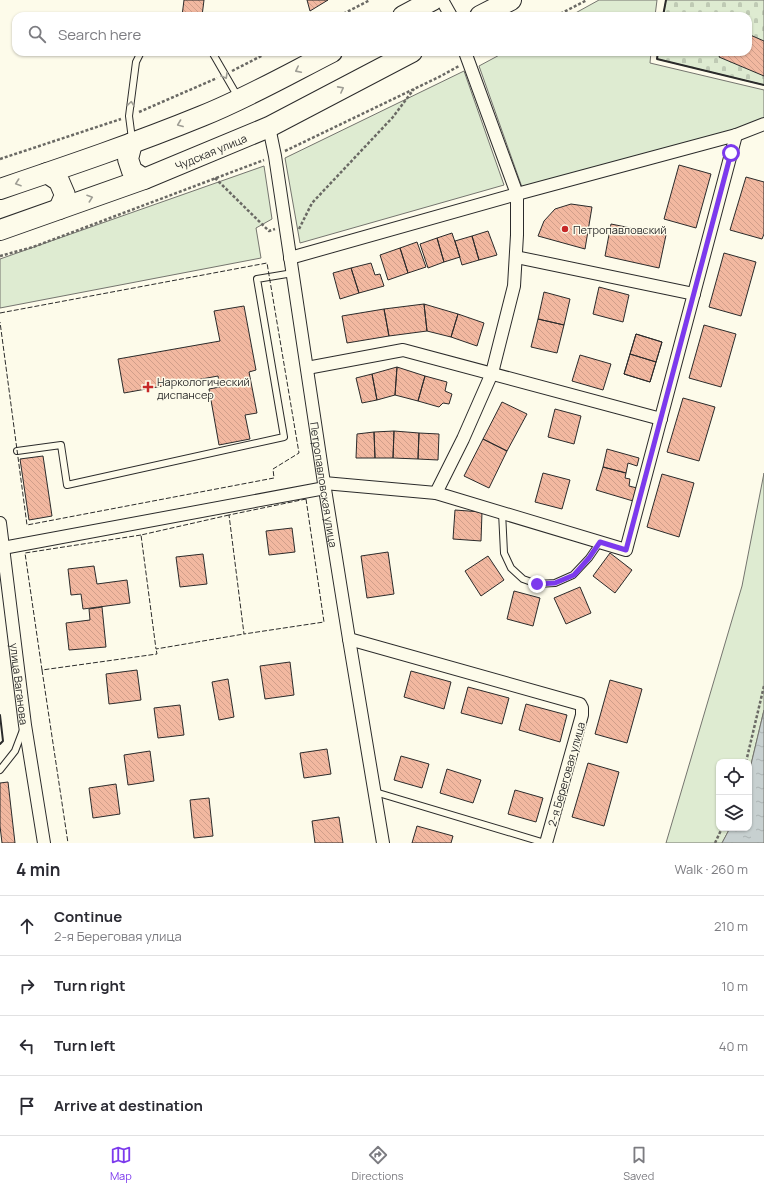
<!DOCTYPE html>
<html lang="en">
<head>
<meta charset="utf-8">
<style>
	:root { --surface:#fff; --page:#f7f7f7; --text:#2b2b33; --muted:#7c7c81; --line:#e1e1e2; --accent:#7c3aed }
	body { margin:0; font-family:Manrope,sans-serif; background:var(--page); color:var(--text) }
	.controls { position:absolute; right:12px; bottom:12px; display:grid; overflow:hidden; border-radius:8px; box-shadow:0 1px 3px #0004 }
	.controls button { width:36px; height:36px; display:grid; place-items:center; padding:0; border:0; border-bottom:1px solid var(--line); background:var(--surface); color:var(--text); font:20px sans-serif }
	.stop { position:absolute; width:12px; height:12px; margin:-9px; border:3px solid #7c3aed; border-radius:50%; background:#fff }
	.stop.end { background:#7c3aed; border-color:#fff; box-shadow:0 1px 4px #0008 }
	.list { margin:0; padding:0; list-style:none }
	h2 { display:flex; justify-content:space-between; align-items:center; height:52px; margin:0; padding:0 16px; font-size:17px }
	h2 small { font-size:13px; font-weight:400; color:var(--muted) }
	.list li { display:grid; grid-template-columns:26px 1fr auto; gap:12px; align-items:center; box-sizing:border-box; height:60px; padding:0 16px; border-top:1px solid var(--line) }
	.list b { display:block; font-size:15px; white-space:nowrap }
	.list p { margin:0; font-size:13px; white-space:nowrap; color:var(--muted) }
	.list em { font-size:13px; font-style:normal; color:var(--muted) }
	.icon { flex:none; width:22px; height:22px; fill:none; stroke:currentColor; stroke-width:2; stroke-linecap:round; stroke-linejoin:round }
	.map { position:relative; flex:none; width:764px; height:843px; overflow:hidden }
	.search { position:absolute; background:var(--surface); box-shadow:0 1px 3px #0004; left:12px; right:12px; top:12px; height:44px; display:flex; align-items:center; gap:10px; box-sizing:border-box; padding:0 14px; border-radius:12px; color:var(--muted); font-size:15px }
	.sheet { height:292px; background:var(--surface) }
	nav { display:flex; justify-content:space-around; align-items:center; box-sizing:border-box; height:56px; border-top:1px solid var(--line); background:var(--surface); font-size:11px; color:var(--muted) }
	nav a { display:grid; justify-items:center; gap:2px }
	nav .on { color:var(--accent) }
	.map>svg:first-child { display:block }
	.grass { fill:#deebd1; stroke:#74746e }
	.cemetery { fill:url(#cemetery-stones); stroke:#74746e }
	.water { fill:url(#water-ripples); stroke:#74746e }
	.building { fill:url(#building-back-hatch); stroke:#2b2b2b }
	.lines { fill:none; stroke-linecap:round; stroke-linejoin:round }
	.service-casing { stroke:#2b2b2b; stroke-width:8 }
	.minor-casing { stroke:#2b2b2b; stroke-width:14 }
	.trunk-casing { stroke:#2b2b2b; stroke-width:22 }
	.path { stroke:#6a6964; stroke-width:2.5; stroke-dasharray:3 2; stroke-linecap:butt }
	.service { stroke:#fdfbea; stroke-width:6 }
	.minor { stroke:#fdfbea; stroke-width:12 }
	.trunk { stroke:#fdfbea; stroke-width:20 }
	.fence { stroke:#2b2b2b; stroke-width:1; stroke-dasharray:5 2; stroke-linecap:butt }
	.wall { stroke:#2b2b2b; stroke-width:2 }
	.oneway { stroke:#9e9d94 }
	.route { stroke:#7c3aed; stroke-width:5 }
	.poi-dot { fill:#c62828; stroke:#fdfbea; stroke-width:1.5 }
	.labels { text-anchor:middle; dominant-baseline:central; stroke-width:3; stroke-linejoin:round; paint-order:stroke }
	.street-label { font-size:11px; fill:#2b2b2b; stroke:#fdfbea }
	.poi-label { font-size:11px; fill:#2b2b2b; stroke:#fdfbea; text-anchor:start }
</style>
</head>
<body>
<div class="map">
<svg width="764" height="843" viewBox="0 0 764 843">
	<defs>
		<pattern id="cemetery-stones" width="16" height="16" patternUnits="userSpaceOnUse"><rect width="16" height="16" fill="#deebd1"/><path d="M2 7V4a2 2 0 0 1 4 0v3zM10 15v-3a2 2 0 0 1 4 0v3z" fill="#bfcab4"/></pattern>
		<pattern id="water-ripples" width="26" height="14" patternUnits="userSpaceOnUse"><rect width="26" height="14" fill="#c7d0d0"/><path d="M2 4q2-2 4 0t4 0M15 11q2-2 4 0t4 0" fill="none" stroke="#abb3b3"/></pattern>
		<pattern id="building-back-hatch" width="6" height="6" patternUnits="userSpaceOnUse"><rect width="6" height="6" fill="#f2b8a0"/><path d="M-1 5l2 2M0 0l6 6M5-1l2 2" fill="none" stroke="#d09e8a"/></pattern>
	</defs>
	<rect width="100%" height="100%" fill="#fdfbea"/>
	<path class="grass" d="M 599,0 L 657,0 L 655,16 L 570,16 Z
		M 505,52 L 651,52 L 650,63 L 764,90 L 764,121 L 523,190 L 479,66 Z
		M 464,71 L 504,185 L 300,243 L 285,158 Z
		M 264,166 L 272,219 L 256,228 L 261,258 L 0,308 L 0,259 Z
		M 764,473 L 764,710 L 749,773 L 749,762 L 719,762 L 719,828 L 730,828 L 722,843 L 666,843 L 742,586 Z"/>
	<path class="cemetery" d="M 666,0 L 764,0 L 764,85 L 657,59 L 658,52 L 748,52 L 748,16 L 663,16 Z"/>
	<path class="water" d="M 764,710 L 764,843 L 722,843 L 730,828 L 749,828 L 749,773 Z"/>
	<path class="building" d="M 184,0 L 204,0 L 202,16 L 182,16 Z
		M 307,0 L 328,0 L 310,11 Z
		M 748,34 L 764,41 L 764,76 L 719,57 L 721,52 L 748,52 Z
		M 679,165 L 711,174 L 696,228 L 664,219 Z
		M 746,177 L 764,182 L 764,234 L 762,239 L 730,230 Z
		M 571,204 L 592,207 L 585,249 L 538,236 L 544,221 L 555,209 Z
		M 611,224 L 666,235 L 659,268 L 605,256 Z
		M 488,231 L 497,255 L 479,260 L 472,236 Z
		M 452,233 L 460,257 L 444,262 L 437,238 Z
		M 472,236 L 479,260 L 462,265 L 455,241 Z
		M 437,238 L 444,262 L 428,268 L 420,244 Z
		M 417,242 L 426,267 L 408,273 L 400,248 Z
		M 400,248 L 408,273 L 388,280 L 380,255 Z
		M 724,253 L 756,262 L 741,316 L 709,307 Z
		M 371,263 L 375,275 L 380,274 L 384,286 L 359,293 L 351,268 Z
		M 351,268 L 359,293 L 340,299 L 333,273 Z
		M 599,287 L 629,295 L 623,322 L 593,314 Z
		M 544,292 L 570,299 L 564,325 L 538,319 Z
		M 424,304 L 458,314 L 451,337 L 427,331 Z
		M 424,304 L 427,331 L 389,336 L 384,309 Z
		M 244,306 L 256,370 L 249,372 L 257,413 L 245,415 L 250,439 L 219,445 L 209,389 L 220,387 L 218,376 L 124,393 L 118,359 L 220,341 L 214,311 Z
		M 384,309 L 389,336 L 347,343 L 342,316 Z
		M 458,314 L 484,323 L 477,346 L 451,337 Z
		M 538,319 L 564,325 L 557,353 L 531,347 Z
		M 704,325 L 736,334 L 721,387 L 689,378 Z
		M 636,334 L 662,342 L 650,382 L 624,374 Z
		M 636,334 L 662,342 L 656,362 L 630,354 Z
		M 630,354 L 656,362 L 650,382 L 624,374 Z
		M 580,355 L 611,364 L 603,390 L 572,381 Z
		M 397,367 L 425,376 L 418,401 L 395,395 Z
		M 397,367 L 395,395 L 377,400 L 372,374 Z
		M 372,374 L 377,400 L 362,403 L 356,378 Z
		M 425,376 L 447,382 L 445,391 L 452,394 L 449,404 L 443,403 L 439,407 L 418,401 Z
		M 683,398 L 715,407 L 699,461 L 667,452 Z
		M 502,402 L 527,414 L 507,451 L 483,439 Z
		M 555,409 L 581,416 L 574,444 L 548,437 Z
		M 394,431 L 419,433 L 418,459 L 393,458 Z
		M 394,431 L 393,458 L 375,458 L 374,432 Z
		M 374,432 L 375,458 L 356,458 L 357,434 Z
		M 419,433 L 439,434 L 438,460 L 418,459 Z
		M 483,439 L 507,451 L 489,488 L 464,476 Z
		M 607,449 L 639,458 L 637,466 L 628,463 L 626,473 L 603,467 Z
		M 43,456 L 52,516 L 29,520 L 20,459 Z
		M 603,467 L 626,473 L 625,478 L 630,479 L 629,486 L 637,488 L 633,501 L 596,490 Z
		M 543,473 L 570,480 L 562,509 L 535,502 Z
		M 662,474 L 694,483 L 679,537 L 647,527 Z
		M 455,510 L 482,512 L 481,541 L 453,539 Z
		M 292,528 L 295,552 L 269,555 L 266,531 Z
		M 388,552 L 394,594 L 367,598 L 361,556 Z
		M 610,553 L 632,570 L 615,593 L 593,576 Z
		M 203,554 L 207,584 L 180,587 L 176,557 Z
		M 488,556 L 504,580 L 481,596 L 465,571 Z
		M 94,566 L 97,584 L 127,580 L 130,603 L 83,609 L 81,594 L 71,595 L 68,569 Z
		M 580,587 L 591,613 L 566,624 L 554,598 Z
		M 514,591 L 540,598 L 533,626 L 507,619 Z
		M 102,607 L 106,647 L 69,650 L 66,623 L 90,620 L 89,609 Z
		M 290,662 L 294,695 L 265,699 L 260,666 Z
		M 137,670 L 141,700 L 109,704 L 106,674 Z
		M 411,671 L 451,682 L 444,709 L 404,697 Z
		M 228,679 L 234,717 L 219,720 L 212,682 Z
		M 610,680 L 642,689 L 627,743 L 595,734 Z
		M 468,687 L 509,698 L 502,724 L 461,713 Z
		M 526,704 L 567,715 L 560,742 L 519,730 Z
		M 180,705 L 184,735 L 158,738 L 154,708 Z
		M 327,749 L 331,774 L 304,778 L 300,753 Z
		M 150,751 L 154,781 L 128,785 L 124,755 Z
		M 401,756 L 429,764 L 422,788 L 394,780 Z
		M 588,763 L 619,772 L 604,826 L 572,817 Z
		M 447,769 L 481,780 L 473,803 L 440,793 Z
		M 8,782 L 15,843 L 2,843 L 0,826 L 0,783 Z
		M 116,784 L 120,814 L 93,818 L 89,788 Z
		M 515,790 L 543,798 L 536,822 L 508,814 Z
		M 209,798 L 213,836 L 194,838 L 190,800 Z
		M 339,817 L 343,843 L 315,843 L 312,821 Z
		M 417,826 L 453,836 L 451,843 L 412,843 Z"/>
	<g class="lines">
		<g class="service-casing">
			<path id="service" d="M 212,52 L 238,97
				M 132,139 L 129,116 L 136,62 L 141,52
				M 17,451 L 61,445 L 67,485 L 284,437 L 257,279 L 293,273
				M 502,512 L 504,553 L 511,568 L 523,579 L 537,584 L 555,583 L 573,575 L 589,558 L 600,542
				M 0,770 L 15,751 L 23,730
				M 375,792 L 545,843"/>
		</g>
		<g class="minor-casing">
			<g id="minor">
				<path d="M 442,0 L 451,16"/>
				<path id="s1" d="M 269,127 L 275,156 L 324,483 L 349,639 L 383,843"/>
				<path d="M 516,257 L 694,294"/>
				<path d="M 290,258 L 517,194 L 736,135 L 764,124"/>
				<path d="M 307,368 L 403,350 L 661,419"/>
				<path d="M 324,483 L 436,493 L 626,550 L 736,135"/>
				<path d="M 436,493 L 463,439 L 492,373 L 514,286 L 517,235 L 517,194 L 465,52"/>
				<path id="s2" d="M 0,523 L 25,725 L 44,843"/>
				<path d="M 3,548 L 325,488"/>
				<path d="M 349,639 L 580,704 L 582,708 L 582,715 L 546,843"/>
			</g>
		</g>
		<g class="trunk-casing">
			<g id="trunk">
				<path d="M 403,16 L 433,0"/>
				<path d="M 480,16 L 511,0"/>
				<path d="M 132,143 L 128,159 L 132,171 L 144,179"/>
				<path d="M 47,173 L 59,181 L 65,195 L 59,209"/>
				<path d="M 0,189 C 68,166 136,143 202,116 C 247,98 289,74 332,52"/>
				<path id="s3" d="M 0,230 L 144,179 L 269,127 L 412,52"/>
			</g>
		</g>
		<path class="path" d="M 339,16 L 370,0
			M 556,16 L 587,0
			M 479,55 L 486,52
			M 232,71 L 269,52
			M 139,112 L 217,78
			M 285,151 L 439,77 L 459,66
			M 0,159 L 121,119
			M 215,178 L 269,231 L 275,229
			M 299,229 L 312,203 L 393,117 L 414,89
			M 0,256 L 33,247 L 264,160
			M 746,762 L 764,686
			M 715,843 L 722,828"/>
		<use href="#service" class="service"/>
		<use href="#minor" class="minor"/>
		<use href="#trunk" class="trunk"/>
		<path class="fence" d="M 0,313 L 267,263 L 299,453 L 273,469 L 274,478 L 27,525 L 0,322
			M 306,499 L 324,622 L 244,634 L 229,515 Z
			M 229,515 L 141,535 L 156,649 L 244,634
			M 141,535 L 25,553 L 42,670 L 157,654 L 156,649
			M 42,670 L 68,843"/>
		<path class="wall" d="M 663,16 L 666,0
			M 658,52 L 657,59 L 764,85
			M 0,715 L 3,741 L 0,744"/>
	</g>
	<defs><path id="oneway-chevron" d="M-2-3.5L2.5 0L-2 3.5" fill="none" stroke-width="1.6" stroke-linecap="round" stroke-linejoin="round"/></defs>
	<g class="oneway">
		<use href="#oneway-chevron" transform="translate(298 70) rotate(153)"/>
		<use href="#oneway-chevron" transform="translate(225 76) rotate(60)"/>
		<use href="#oneway-chevron" transform="translate(341 89) rotate(-28)"/>
		<use href="#oneway-chevron" transform="translate(131 104) rotate(-82)"/>
		<use href="#oneway-chevron" transform="translate(180 124) rotate(159)"/>
		<use href="#oneway-chevron" transform="translate(18 183) rotate(161)"/>
		<use href="#oneway-chevron" transform="translate(90 198) rotate(-19)"/>
	</g>
	<g class="lines">
		<path class="route" d="M 537,584 L 555,583 L 574,575 L 589,558 L 600,542 L 626,550 L 731,153"/>
	</g>
	<g class="poi-dot">
		<circle cx="565" cy="229" r="4"/>
		<path d="M146 381h4v4h4v4h-4v4h-4v-4h-4v-4h4z"/>
	</g>
	<g class="labels">
		<g class="street-label">
			<text stroke="none"><textPath href="#s3" startOffset="225">Чудская улица</textPath></text>
			<text stroke="none"><textPath href="#s1" startOffset="362">Петропавловская улица</textPath></text>
			<text stroke="none"><textPath href="#s2" startOffset="162">улица Ваганова</textPath></text>
			<text transform="translate(566 774) rotate(-74)">2-я Береговая улица</text>
		</g>
		<g class="poi-label">
			<text x="573" y="229">Петропавловский</text>
			<text x="157" y="381">Наркологический<tspan x="157" dy="13">диспансер</tspan></text>
		</g>
	</g>
</svg>
<div class="controls">
<button><svg class="icon" aria-label="locate" viewBox="0 0 24 24"><circle cx="12" cy="12" r="6"/><path d="M12 2v4M12 18v4M2 12h4M18 12h4"/></svg></button>
<button><svg class="icon" aria-label="layers" viewBox="0 0 24 24"><path d="M12 4l9 5-9 5-9-5zM3 14l9 5 9-5"/></svg></button>
</div>
<div class="stop" style="left:731px;top:153px"></div>
<div class="stop end" style="left:537px;top:584px"></div>
<div class="search"><svg class="icon" aria-label="search" viewBox="0 0 24 24"><circle cx="10" cy="10" r="6"/><path d="M15 15l6 6"/></svg>Search here</div>
</div>
<section class="sheet">
<h2>4 min<small>Walk · 260 m</small></h2>
<ul class="list">
<li><svg class="icon" aria-label="ahead" viewBox="0 0 24 24"><path d="M12 20V5M6 11l6-6 6 6"/></svg><div><b>Continue</b><p>2-я Береговая улица</p></div><em>210 m</em></li>
<li><svg class="icon" aria-label="right" viewBox="0 0 24 24"><path d="M7 20v-9h11M14 6l5 5-5 5"/></svg><div><b>Turn right</b></div><em>10 m</em></li>
<li><svg class="icon" aria-label="left" viewBox="0 0 24 24"><path d="M17 20v-9H6M10 6l-5 5 5 5"/></svg><div><b>Turn left</b></div><em>40 m</em></li>
<li><svg class="icon" aria-label="arrive" viewBox="0 0 24 24"><path d="M6 21V4h12l-3 4 3 4H6"/></svg><div><b>Arrive at destination</b></div></li>
</ul>
</section>
<nav>
<a class="on"><svg class="icon" aria-label="map" viewBox="0 0 24 24"><path d="M3 6l6-2 6 2 6-2v14l-6 2-6-2-6 2zM9 4v14M15 6v14"/></svg>Map</a>
<a><svg class="icon" aria-label="directions" viewBox="0 0 24 24"><path d="M12 3l9 9-9 9-9-9zM9 14v-3h6M13 9l2 2-2 2"/></svg>Directions</a>
<a><svg class="icon" aria-label="saved" viewBox="0 0 24 24"><path d="M7 4h10v16l-5-4-5 4z"/></svg>Saved</a>
</nav>
</body>
</html>
